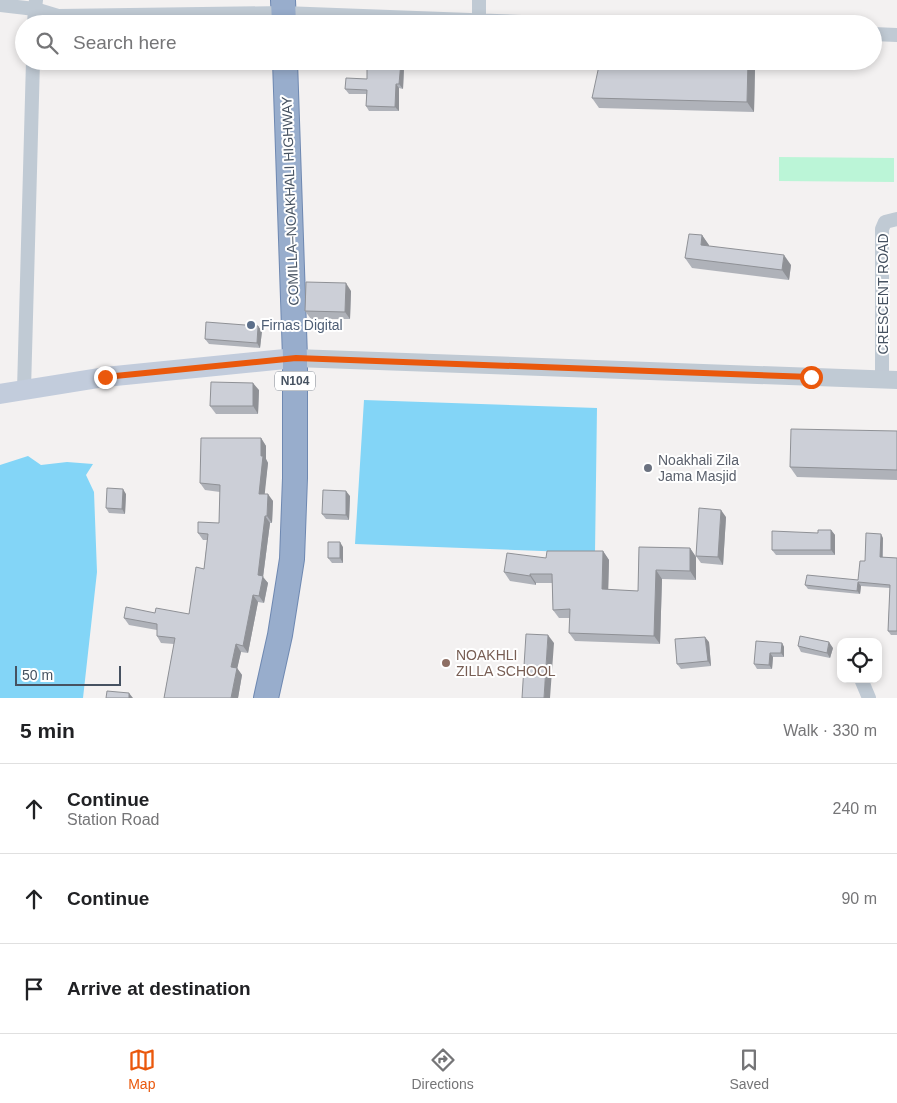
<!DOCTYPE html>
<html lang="en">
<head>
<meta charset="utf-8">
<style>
	:root { --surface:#fff; --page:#f6f6f6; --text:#202124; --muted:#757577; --line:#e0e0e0; --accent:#ea580c }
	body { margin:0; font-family:Helvetica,sans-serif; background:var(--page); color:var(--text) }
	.controls { position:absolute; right:15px; bottom:15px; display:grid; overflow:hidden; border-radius:10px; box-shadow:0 2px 8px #0003 }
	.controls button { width:45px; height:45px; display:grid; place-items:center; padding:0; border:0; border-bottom:1px solid var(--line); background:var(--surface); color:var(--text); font:25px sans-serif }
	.scale { position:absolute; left:15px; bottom:12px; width:106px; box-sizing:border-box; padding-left:5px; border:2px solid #465261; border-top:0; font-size:14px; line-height:18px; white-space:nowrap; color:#465261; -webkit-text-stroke:4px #fff; paint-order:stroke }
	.stop { position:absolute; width:15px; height:15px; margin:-11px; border:4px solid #ea580c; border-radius:50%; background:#fff }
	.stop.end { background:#ea580c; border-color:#fff; box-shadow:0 1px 5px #0008 }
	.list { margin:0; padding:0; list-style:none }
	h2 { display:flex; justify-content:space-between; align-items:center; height:65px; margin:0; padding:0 20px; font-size:21px }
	h2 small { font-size:16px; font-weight:400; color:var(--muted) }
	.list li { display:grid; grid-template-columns:32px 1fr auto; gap:15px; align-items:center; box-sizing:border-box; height:90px; padding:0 20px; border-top:1px solid var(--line) }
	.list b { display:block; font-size:19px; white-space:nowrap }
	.list p { margin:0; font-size:16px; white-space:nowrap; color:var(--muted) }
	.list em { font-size:16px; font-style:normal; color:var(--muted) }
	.icon { flex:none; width:28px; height:28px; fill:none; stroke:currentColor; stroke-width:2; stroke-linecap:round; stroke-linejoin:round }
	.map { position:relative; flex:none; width:897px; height:698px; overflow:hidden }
	.search { position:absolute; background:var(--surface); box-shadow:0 2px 8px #0003; left:15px; right:15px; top:15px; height:55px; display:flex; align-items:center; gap:12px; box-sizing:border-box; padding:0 18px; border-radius:28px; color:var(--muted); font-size:19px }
	.sheet { height:335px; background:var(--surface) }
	nav { display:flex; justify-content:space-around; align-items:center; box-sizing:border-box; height:70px; border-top:1px solid var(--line); background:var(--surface); font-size:14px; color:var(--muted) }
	nav a { display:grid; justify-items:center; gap:2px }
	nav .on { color:var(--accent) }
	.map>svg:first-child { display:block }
	.park { fill:#bbf5d7 }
	.water { fill:#83d5f7 }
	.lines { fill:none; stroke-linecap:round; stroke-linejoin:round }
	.trunk-casing { stroke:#6e88b1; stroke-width:26 }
	.minor { stroke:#c0cad4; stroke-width:14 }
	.tertiary { stroke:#c0cad4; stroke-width:18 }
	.secondary { stroke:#c2ccdc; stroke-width:20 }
	.trunk { stroke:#98adcc; stroke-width:24 }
	.wall { fill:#afb2b9 }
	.shaded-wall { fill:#8f9196 }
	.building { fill:#cccfd7; stroke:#8f9196 }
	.route { stroke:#ea580c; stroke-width:6 }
	.service-dot { fill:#5c6f8a; stroke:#fff; stroke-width:2 }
	.worship-dot { fill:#6b7280; stroke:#fff; stroke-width:2 }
	.education-dot { fill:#8d6e63; stroke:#fff; stroke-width:2 }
	.labels { text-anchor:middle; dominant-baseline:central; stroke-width:4; stroke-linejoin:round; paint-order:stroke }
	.shield { fill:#fff; stroke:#7e8690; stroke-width:1 }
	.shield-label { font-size:12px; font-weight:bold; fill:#465261 }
	.street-label { font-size:14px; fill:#465261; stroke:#fff }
	.service-label { font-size:14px; fill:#4e5e75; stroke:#fff; text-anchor:start }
	.worship-label { font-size:14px; fill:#5b616d; stroke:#fff; text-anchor:start }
	.education-label { font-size:14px; fill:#785e54; stroke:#fff; text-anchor:start }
</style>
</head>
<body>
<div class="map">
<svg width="897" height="698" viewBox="0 0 897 698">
	<rect width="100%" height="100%" fill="#f3f1f1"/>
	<path class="park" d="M 779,157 L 894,158 L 894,182 L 779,181 Z"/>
	<path class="water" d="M 364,400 L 597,408 L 595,553 L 355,544 Z
		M 28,456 L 41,465 L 67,462 L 93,464 L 86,475 L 94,492 L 97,572 L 83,698 L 0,698 L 0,465 Z"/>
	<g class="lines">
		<g class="trunk-casing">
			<path id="trunk" d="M 283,0 L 284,24
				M 266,698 L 280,635 L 292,559 L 295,478 L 295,358 L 285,61"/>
		</g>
		<path class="minor" d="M 36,0 L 35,9 L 58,16 L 283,13 L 577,24
			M 0,5 L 35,9 L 34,24
			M 479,20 L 479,0
			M 873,34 L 897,35
			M 882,379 L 882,229 L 885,222 L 897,219
			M 24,390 L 33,61
			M 861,679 L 869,698"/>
		<path class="tertiary" d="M 295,358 L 897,380"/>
		<path class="secondary" d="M 0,394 L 105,377 L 295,358"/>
		<use href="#trunk" class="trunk"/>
	</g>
	<path class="wall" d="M 748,61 L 750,61 L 755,68 L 754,112 L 599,108 L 592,98 Z
		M 404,67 L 403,89 L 399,88 L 399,111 L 369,111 L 366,106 L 366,94 L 349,94 L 345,89 L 367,79 Z
		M 702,235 L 709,246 L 791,265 L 789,280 L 692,268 L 685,258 Z
		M 351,291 L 350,319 L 311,319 L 305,311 Z
		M 262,331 L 260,348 L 209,344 L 205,339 Z
		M 259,390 L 258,414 L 216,414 L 210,406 Z
		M 897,431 L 897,480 L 797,477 L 790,467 Z
		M 261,438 L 266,446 L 266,459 L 268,463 L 264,494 L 273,501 L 272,523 L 270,523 L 263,577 L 268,583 L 264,603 L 258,602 L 248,653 L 241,652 L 237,668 L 242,675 L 238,698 L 164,698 L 174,644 L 161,643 L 157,636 L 157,630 L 129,625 L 124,618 L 155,613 L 189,614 L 204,569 L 207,540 L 203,540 L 198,533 L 219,523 L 220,492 L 205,490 L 200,483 Z
		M 126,494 L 125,514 L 109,513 L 106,508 Z
		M 350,496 L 349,520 L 326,519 L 322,514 Z
		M 726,517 L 723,565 L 701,563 L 696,556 Z
		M 831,530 L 835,535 L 835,555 L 776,555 L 772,550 L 818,533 Z
		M 883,538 L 883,557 L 897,558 L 897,635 L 891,635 L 888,631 L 890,588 L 861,586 L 860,594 L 808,589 L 805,585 L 858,580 Z
		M 343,547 L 343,563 L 332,563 L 328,558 Z
		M 639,547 L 690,548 L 696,557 L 696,580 L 662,579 L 660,644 L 575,641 L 569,633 L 570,618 L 559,618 L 553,610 L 552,583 L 536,583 L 536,585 L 510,581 L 504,572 L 546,558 L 603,551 L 609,560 L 608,590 L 638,591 Z
		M 709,642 L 711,666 L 681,669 L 677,664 Z
		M 782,643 L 784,647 L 784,657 L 773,657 L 772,669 L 757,669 L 754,664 Z
		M 798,646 L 833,648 L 830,658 L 801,652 Z"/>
	<path class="shaded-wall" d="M 748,61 L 750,61 L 755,68 L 754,112 L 747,102 Z
		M 401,62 L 404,67 L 403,89 L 399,84 Z
		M 396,84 L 399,88 L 399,111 L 395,107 Z
		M 702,235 L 709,245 L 708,255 L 701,245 Z
		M 784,255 L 791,265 L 789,280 L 782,270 Z
		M 346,283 L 351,291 L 350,319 L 345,312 Z
		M 258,326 L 262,331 L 260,348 L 257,343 Z
		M 253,383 L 259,390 L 258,414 L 253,406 Z
		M 261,438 L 266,446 L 266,459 L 268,463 L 264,501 L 259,494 L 261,456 Z
		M 123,489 L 126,494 L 125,514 L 122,509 Z
		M 346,491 L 350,496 L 349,520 L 346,515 Z
		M 268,494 L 273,501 L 272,523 L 267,516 Z
		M 721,510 L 726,517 L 723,565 L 718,557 Z
		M 265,516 L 270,523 L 263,577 L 268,583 L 264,603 L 259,596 L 258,575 Z
		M 831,530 L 835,535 L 835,555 L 831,550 Z
		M 881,534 L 883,538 L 882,561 L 880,557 Z
		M 340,542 L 343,547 L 343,563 L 340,558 Z
		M 690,548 L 696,557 L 696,580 L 690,571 Z
		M 603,551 L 609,560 L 608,598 L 602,589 Z
		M 656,570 L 662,579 L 660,644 L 654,636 Z
		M 530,574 L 536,583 L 536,585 L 530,576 Z
		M 858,582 L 861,586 L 860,594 L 857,591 Z
		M 253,595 L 258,602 L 248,653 L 243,646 Z
		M 548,635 L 554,643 L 550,698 L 544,698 Z
		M 705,637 L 709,642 L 711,666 L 708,661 Z
		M 829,642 L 833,648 L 830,658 L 827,653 Z
		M 782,643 L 784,647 L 784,657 L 781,653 Z
		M 236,644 L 241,652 L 236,674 L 231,667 Z
		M 770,653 L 773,657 L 772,669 L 769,665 Z
		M 237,668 L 242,675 L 238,698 L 231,698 Z
		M 129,693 L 133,698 L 129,698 Z"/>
	<path class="building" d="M 367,61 L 401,62 L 399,84 L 396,84 L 395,107 L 366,106 L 367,90 L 345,89 L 346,78 L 367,79 Z
		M 600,61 L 748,61 L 747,102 L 592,98 Z
		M 689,234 L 702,235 L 701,245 L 784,255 L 782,270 L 685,258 Z
		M 306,282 L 346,283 L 345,312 L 305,311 Z
		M 206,322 L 258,326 L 257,343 L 205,339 Z
		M 211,382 L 253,383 L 253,406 L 210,406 Z
		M 791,429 L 897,431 L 897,470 L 790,467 Z
		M 201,438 L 261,438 L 261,456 L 263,456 L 259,494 L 268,494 L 267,516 L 265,516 L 258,575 L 263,576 L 259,596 L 253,595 L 243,646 L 236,644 L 231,667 L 237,668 L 231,698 L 164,698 L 175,638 L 157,636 L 157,624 L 124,618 L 126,607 L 155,613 L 156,608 L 189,614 L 196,567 L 204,569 L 208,534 L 198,533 L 198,522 L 219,523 L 220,485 L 200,483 Z
		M 107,488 L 123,489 L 122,509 L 106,508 Z
		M 323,490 L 346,491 L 346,515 L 322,514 Z
		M 699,508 L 721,510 L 718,557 L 696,556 Z
		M 818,530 L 831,530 L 831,550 L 772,550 L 772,531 L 818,533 Z
		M 866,533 L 881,534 L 880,557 L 897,558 L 897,631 L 888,631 L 890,585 L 858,582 L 857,591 L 805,585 L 807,575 L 858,580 L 860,561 L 865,561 Z
		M 328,542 L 340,542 L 340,558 L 328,558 Z
		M 639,547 L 690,548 L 690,571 L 656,570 L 654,636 L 569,633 L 570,609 L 553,610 L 552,574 L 530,574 L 530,576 L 504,572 L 507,553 L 546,558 L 547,551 L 603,551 L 602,589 L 638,591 Z
		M 526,634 L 548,635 L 544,698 L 522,698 Z
		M 800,636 L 829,642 L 827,653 L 798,646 Z
		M 705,637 L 708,661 L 677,664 L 675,639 Z
		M 756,641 L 782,643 L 781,653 L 770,653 L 769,665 L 754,664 Z
		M 107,691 L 129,693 L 129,698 L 106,698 Z"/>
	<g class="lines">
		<path class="route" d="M 105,377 L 296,358 L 811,377"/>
	</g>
	<circle class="service-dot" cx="251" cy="325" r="5"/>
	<circle class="worship-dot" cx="648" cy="468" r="5"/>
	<circle class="education-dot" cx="446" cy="663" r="5"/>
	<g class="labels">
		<rect class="shield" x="275" y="371.5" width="40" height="19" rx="4"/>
		<g class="shield-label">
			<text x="295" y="381">N104</text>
		</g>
		<g class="street-label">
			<text transform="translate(290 201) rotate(-92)">COMILLA–NOAKHALI HIGHWAY</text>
			<text transform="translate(883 294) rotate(-90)">CRESCENT ROAD</text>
		</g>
		<g class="service-label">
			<text x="261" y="325">Firnas Digital</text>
		</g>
		<g class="worship-label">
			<text x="658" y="460">Noakhali Zila<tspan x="658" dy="16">Jama Masjid</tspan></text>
		</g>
		<g class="education-label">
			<text x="456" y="655">NOAKHLI<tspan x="456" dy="16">ZILLA SCHOOL</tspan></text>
		</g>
	</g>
</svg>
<div class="controls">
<button><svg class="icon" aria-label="locate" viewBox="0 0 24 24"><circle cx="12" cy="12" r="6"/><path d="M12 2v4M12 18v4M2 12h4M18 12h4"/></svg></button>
</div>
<div class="scale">50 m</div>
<div class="stop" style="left:811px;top:377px"></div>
<div class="stop end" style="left:105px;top:377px"></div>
<div class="search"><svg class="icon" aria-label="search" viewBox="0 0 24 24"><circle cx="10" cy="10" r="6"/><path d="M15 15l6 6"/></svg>Search here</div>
</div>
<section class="sheet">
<h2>5 min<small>Walk · 330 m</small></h2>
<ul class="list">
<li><svg class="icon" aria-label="ahead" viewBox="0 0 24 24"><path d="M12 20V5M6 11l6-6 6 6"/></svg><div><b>Continue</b><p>Station Road</p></div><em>240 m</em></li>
<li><svg class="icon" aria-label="ahead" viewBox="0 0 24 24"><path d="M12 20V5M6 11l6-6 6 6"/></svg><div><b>Continue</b></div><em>90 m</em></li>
<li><svg class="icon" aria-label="arrive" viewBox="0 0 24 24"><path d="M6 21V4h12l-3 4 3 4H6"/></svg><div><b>Arrive at destination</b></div></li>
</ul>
</section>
<nav>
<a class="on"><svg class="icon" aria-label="map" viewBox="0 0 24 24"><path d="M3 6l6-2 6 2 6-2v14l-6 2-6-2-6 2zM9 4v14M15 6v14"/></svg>Map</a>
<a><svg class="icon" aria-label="directions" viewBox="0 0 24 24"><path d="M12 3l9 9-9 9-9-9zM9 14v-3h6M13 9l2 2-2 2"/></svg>Directions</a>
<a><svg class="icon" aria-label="saved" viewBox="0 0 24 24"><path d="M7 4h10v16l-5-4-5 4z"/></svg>Saved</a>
</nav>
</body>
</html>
